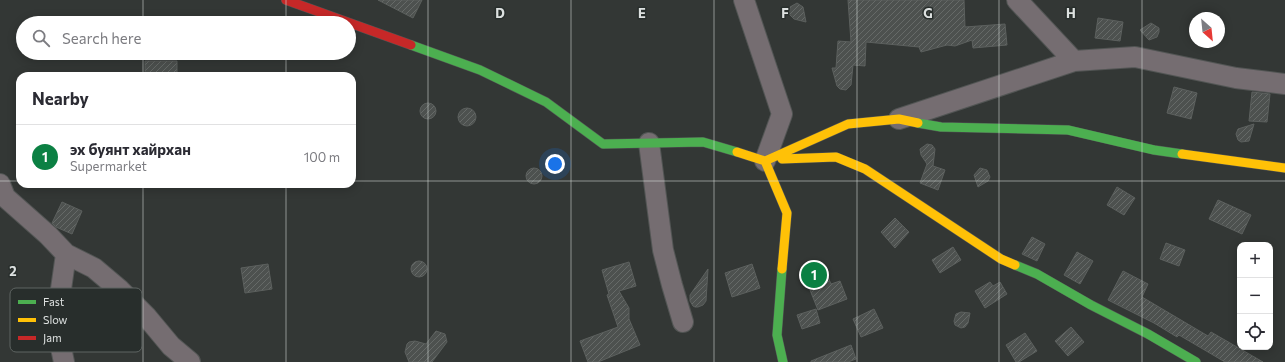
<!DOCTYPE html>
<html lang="en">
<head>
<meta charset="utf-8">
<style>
	:root { --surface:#fff; --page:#f7f7f7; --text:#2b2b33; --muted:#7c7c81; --line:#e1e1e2; --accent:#0b8043 }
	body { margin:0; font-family:Commissioner,sans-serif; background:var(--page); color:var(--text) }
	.controls { position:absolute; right:12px; bottom:12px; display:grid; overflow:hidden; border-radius:8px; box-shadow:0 2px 10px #0003 }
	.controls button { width:36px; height:36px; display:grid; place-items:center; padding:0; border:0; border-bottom:1px solid var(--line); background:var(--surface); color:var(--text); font:20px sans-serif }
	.compass { position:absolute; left:1189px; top:12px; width:36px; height:36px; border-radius:50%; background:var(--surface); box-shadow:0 2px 10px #0003; rotate:153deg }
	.you { position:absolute; left:555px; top:164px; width:14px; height:14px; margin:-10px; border:3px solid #fff; border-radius:50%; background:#1a73e8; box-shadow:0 0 0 6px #1a73e833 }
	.badge { display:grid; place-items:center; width:26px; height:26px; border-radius:50%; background:var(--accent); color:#fff; font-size:13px; font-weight:700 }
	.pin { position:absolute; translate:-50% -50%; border:2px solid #fff; box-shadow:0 1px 4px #0006 }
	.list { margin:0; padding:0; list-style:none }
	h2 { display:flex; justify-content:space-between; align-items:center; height:52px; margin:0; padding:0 16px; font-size:17px }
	h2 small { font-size:13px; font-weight:400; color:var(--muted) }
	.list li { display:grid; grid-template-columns:26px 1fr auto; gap:12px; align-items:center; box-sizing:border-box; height:64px; padding:0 16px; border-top:1px solid var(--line) }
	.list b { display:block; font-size:15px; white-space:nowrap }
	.list p { margin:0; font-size:13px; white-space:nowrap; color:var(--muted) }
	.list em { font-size:13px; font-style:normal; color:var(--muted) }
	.icon { flex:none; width:22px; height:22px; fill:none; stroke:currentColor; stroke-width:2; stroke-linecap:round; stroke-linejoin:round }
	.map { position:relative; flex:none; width:1285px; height:362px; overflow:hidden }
	.search { position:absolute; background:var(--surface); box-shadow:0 2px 10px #0003; left:16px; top:16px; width:340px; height:44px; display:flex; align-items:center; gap:10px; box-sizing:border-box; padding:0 14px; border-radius:22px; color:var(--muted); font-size:15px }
	.panel { position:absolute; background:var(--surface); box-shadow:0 2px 10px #0003; left:16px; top:72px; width:340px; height:116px; border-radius:12px }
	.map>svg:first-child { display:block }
	.building { fill:url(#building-hatch); stroke:#5c605e }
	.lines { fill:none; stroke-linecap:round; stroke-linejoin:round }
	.street-casing { stroke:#525554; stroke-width:22 }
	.fast-casing { stroke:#525554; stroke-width:10 }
	.slow-casing { stroke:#525554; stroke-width:10 }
	.jam-casing { stroke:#525554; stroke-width:10 }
	.street { stroke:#756d71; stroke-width:20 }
	.fast { stroke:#4caf50; stroke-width:9 }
	.slow { stroke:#ffc107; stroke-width:9 }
	.jam { stroke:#c62828; stroke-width:9 }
	.grid { fill:none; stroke:#dde1e0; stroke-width:1; stroke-opacity:0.55 }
	.key { fill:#282e2c; stroke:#5e6462; stroke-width:1 }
	.key-label { font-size:11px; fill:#dde1e0 }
	.grid-label { font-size:13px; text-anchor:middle; font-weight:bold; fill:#dde1e0; stroke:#282e2c; stroke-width:3; stroke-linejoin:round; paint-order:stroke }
</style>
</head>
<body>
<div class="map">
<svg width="1285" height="362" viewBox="0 0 1285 362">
	<defs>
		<pattern id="building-hatch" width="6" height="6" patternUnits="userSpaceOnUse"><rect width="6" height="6" fill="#4d514f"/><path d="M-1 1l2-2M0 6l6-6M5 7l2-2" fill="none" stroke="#666a68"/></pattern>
	</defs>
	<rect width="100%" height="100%" fill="#333735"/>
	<path class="building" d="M 378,0 L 422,0 L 413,18 Z
		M 848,0 L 964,0 L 965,27 L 1005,24 L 1007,45 L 973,48 L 972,40 L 955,46 L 947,45 L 921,52 L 919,47 L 866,42 L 865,66 L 853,65 L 851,85 L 846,90 L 840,89 L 837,86 L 832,68 L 836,68 L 838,41 L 851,42 Z
		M 797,3 L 803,7 L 806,22 L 794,19 L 789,14 L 790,7 Z
		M 1098,18 L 1123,22 L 1120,41 L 1095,38 Z
		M 1151,23 L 1159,28 L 1159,32 L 1157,37 L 1149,40 L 1140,30 Z
		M 145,61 L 177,61 L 177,76 L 145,76 Z
		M 1174,87 L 1197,93 L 1191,119 L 1167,113 Z
		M 1252,92 L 1270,94 L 1267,122 L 1249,121 Z
		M420 111a8 8 0 1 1 16 0a8 8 0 1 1-16 0Z
		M458 117a9 9 0 1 1 18 0a9 9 0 1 1-18 0Z
		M 1254,124 L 1249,141 L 1241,142 L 1238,140 L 1236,134 L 1238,129 Z
		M 927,144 L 932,145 L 935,149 L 933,166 L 945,170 L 938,190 L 920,183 L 927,164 L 921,155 L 920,149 Z
		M526 176a8 8 0 1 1 16 0a8 8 0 1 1-16 0Z
		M 980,168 L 987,170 L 990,177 L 988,181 L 978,187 L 974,175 Z
		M 1117,187 L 1135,198 L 1124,215 L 1107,205 Z
		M 1218,200 L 1251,215 L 1242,234 L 1209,219 Z
		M 62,202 L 82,211 L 72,234 L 56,227 L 52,223 Z
		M 895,218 L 909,232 L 895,248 L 881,232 Z
		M 1032,237 L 1045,244 L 1037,261 L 1022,254 Z
		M 1166,243 L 1185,250 L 1179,266 L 1160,259 Z
		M 953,247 L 961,260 L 940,273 L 932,260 Z
		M 1077,252 L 1093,261 L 1080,284 L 1064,275 Z
		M411 269a8 8 0 1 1 16 0a8 8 0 1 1-16 0Z
		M 629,262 L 636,286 L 619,291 L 629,308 L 629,319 L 640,345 L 598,362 L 588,362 L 580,341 L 618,327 L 607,295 L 609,294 L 602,270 Z
		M 268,264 L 272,289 L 245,293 L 241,268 Z
		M 752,264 L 760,288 L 732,297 L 725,273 Z
		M 708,269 L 706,301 L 703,305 L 698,307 L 695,307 L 693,306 L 690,301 L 690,295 Z
		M 1123,271 L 1148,284 L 1142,297 L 1208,336 L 1211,332 L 1263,362 L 1225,362 L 1179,335 L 1177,337 L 1154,323 L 1108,300 Z
		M 828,277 L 831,284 L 840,281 L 847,299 L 818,310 L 808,285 Z
		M 990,282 L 993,286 L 1000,282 L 1007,294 L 985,308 L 975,291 Z
		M 816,309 L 820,323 L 802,329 L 797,315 Z
		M 874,309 L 883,328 L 861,337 L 853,319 Z
		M 961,312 L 970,313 L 968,323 L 965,327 L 961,328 L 955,325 L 954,321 L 956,314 Z
		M 1071,327 L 1084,342 L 1068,356 L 1055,341 Z
		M 436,331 L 445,334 L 447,342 L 432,362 L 409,362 L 405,352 L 407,344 L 409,342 L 415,341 L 426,344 Z
		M 1025,333 L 1037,351 L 1019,362 L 1016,362 L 1006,345 Z
		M 851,345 L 856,359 L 848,362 L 811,362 L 811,361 Z"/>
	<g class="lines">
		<g class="street-casing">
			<path id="street" d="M 744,0 L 782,114 L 765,161
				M 1017,0 L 1074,61 L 1135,57 L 1236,78 L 1285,84
				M 899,119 L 1074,61
				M 649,143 L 663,250 L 672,285 L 683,322
				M 0,184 L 5,197 L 48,235 L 66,254 L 56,324 L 64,362
				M 66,254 L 94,268 L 120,290 L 146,316 L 171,346 L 190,362"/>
		</g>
		<g class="fast-casing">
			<path id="fast" d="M 411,45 L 480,70 L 546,102 L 603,144 L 703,142 L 737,152
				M 918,123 L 941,127 L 1068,130 L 1154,150 L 1182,154
				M 1015,265 L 1037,274 L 1091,305 L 1148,334 L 1196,362
				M 782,269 L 777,335 L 783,362"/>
		</g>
		<g class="slow-casing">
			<path id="slow" d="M 737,152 L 765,161 L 787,213 L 782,269
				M 1182,154 L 1285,168
				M 782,159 L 836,157 L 865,169 L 1001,259 L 1015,265
				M 765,161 L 848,124 L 899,119 L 918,123"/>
		</g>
		<g class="jam-casing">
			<path id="jam" d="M 286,0 L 411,45"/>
		</g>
		<use href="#street" class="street"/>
		<use href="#fast" class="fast"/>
		<use href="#slow" class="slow"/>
		<use href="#jam" class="jam"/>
	</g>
	<path class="grid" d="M 143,0 L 143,23M 286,0 L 286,23M 428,0 L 428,362M 571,0 L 571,362M 714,0 L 714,362M 857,0 L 857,362M 999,0 L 999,362M 1142,0 L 1142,362M 143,53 L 143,76M 286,53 L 286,76M 0,181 L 20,181M 352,181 L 1285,181M 143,184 L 143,362M 286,184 L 286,362"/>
	<rect x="10" y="288" width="132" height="64" rx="6" class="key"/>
	<rect x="18" y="300" width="18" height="4" fill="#4caf50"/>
	<rect x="18" y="318" width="18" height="4" fill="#ffc107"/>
	<rect x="18" y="336" width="18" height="4" fill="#c62828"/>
	<g class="key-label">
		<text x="43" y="306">Fast</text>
		<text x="43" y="324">Slow</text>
		<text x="43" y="342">Jam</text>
	</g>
	<g class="grid-label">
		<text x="500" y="18">D</text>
		<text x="642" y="18">E</text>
		<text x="785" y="18">F</text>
		<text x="928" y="18">G</text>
		<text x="1071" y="18">H</text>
		<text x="13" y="276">2</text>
	</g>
</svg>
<div class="controls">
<button>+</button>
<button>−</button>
<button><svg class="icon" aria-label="locate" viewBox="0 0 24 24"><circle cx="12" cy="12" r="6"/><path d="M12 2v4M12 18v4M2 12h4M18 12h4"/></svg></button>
</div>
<svg class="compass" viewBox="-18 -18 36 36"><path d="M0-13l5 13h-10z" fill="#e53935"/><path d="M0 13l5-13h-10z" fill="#7c7c81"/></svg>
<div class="you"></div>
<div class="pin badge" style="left:814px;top:275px">1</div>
<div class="search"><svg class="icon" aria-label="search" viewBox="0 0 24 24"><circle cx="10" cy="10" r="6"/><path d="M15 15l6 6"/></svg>Search here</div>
<section class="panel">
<h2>Nearby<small></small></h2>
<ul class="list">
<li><span class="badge">1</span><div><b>эх буянт хайрхан</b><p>Supermarket</p></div><em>100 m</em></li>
</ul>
</section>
</div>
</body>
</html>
